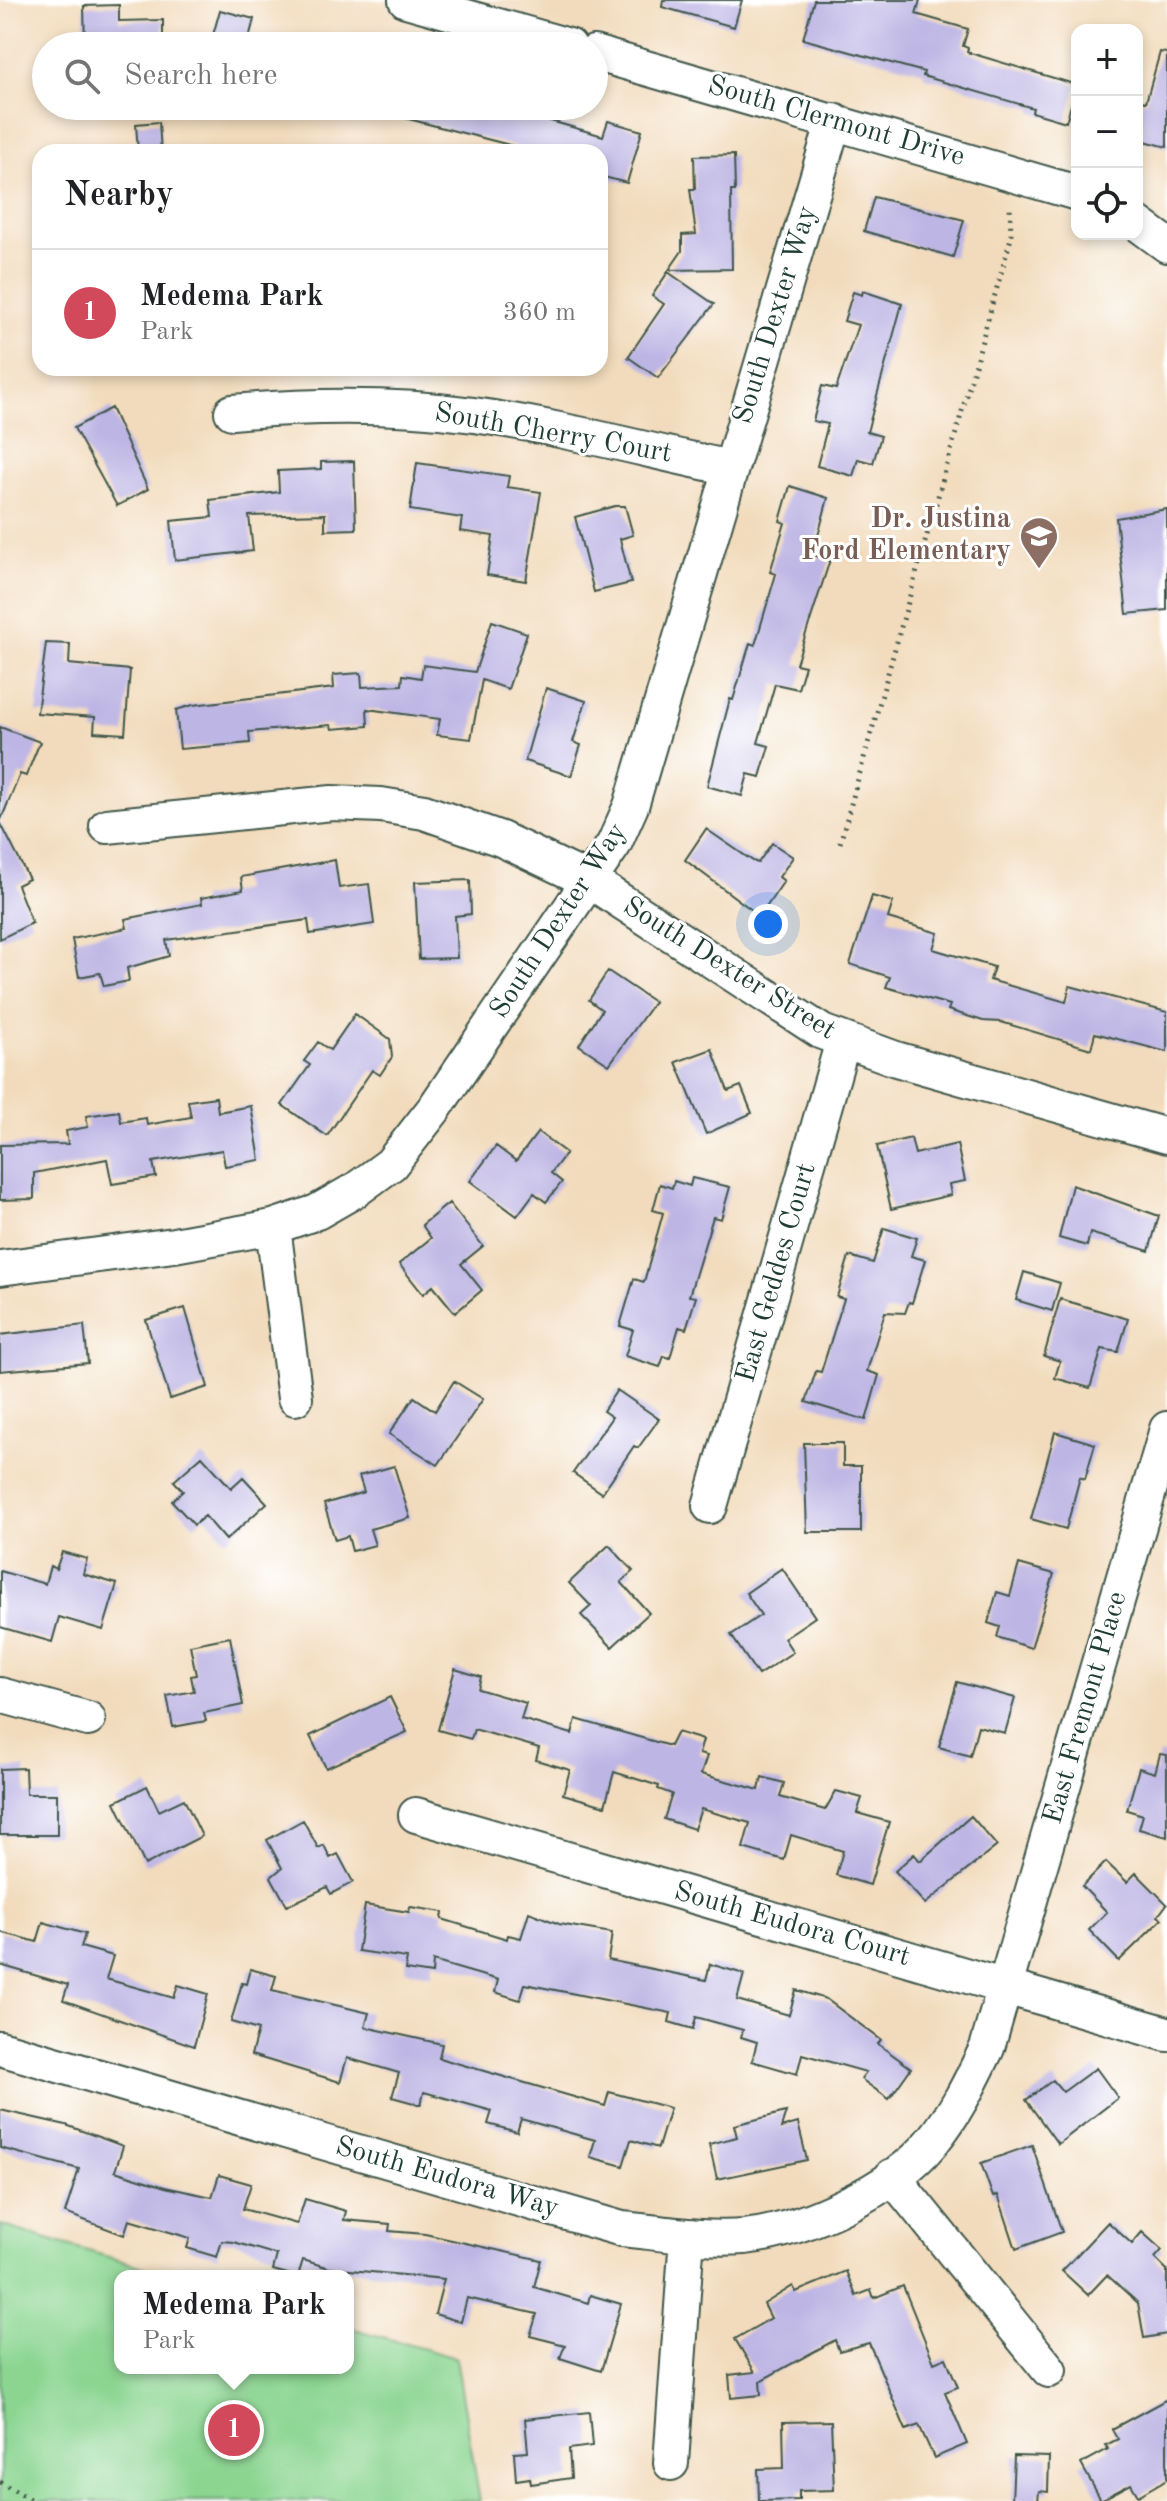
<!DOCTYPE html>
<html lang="en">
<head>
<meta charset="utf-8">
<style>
	:root { --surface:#fff; --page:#f2f2f2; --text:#202124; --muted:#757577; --line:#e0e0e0; --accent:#d1495b }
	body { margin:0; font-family:"Old Standard TT",serif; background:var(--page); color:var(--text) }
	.controls { position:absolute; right:24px; top:24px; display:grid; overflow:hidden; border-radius:16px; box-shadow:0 4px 12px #0003 }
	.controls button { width:72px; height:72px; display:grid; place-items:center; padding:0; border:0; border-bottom:2px solid var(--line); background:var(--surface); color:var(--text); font:40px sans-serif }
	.you { position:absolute; left:768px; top:924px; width:28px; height:28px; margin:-20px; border:6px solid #fff; border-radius:50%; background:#1a73e8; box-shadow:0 0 0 12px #1a73e833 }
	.badge { display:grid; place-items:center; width:52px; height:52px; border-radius:50%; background:var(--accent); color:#fff; font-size:26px; font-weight:700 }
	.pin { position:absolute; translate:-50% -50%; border:4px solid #fff; box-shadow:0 2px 8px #0006 }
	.popup { position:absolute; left:114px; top:2270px; width:240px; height:104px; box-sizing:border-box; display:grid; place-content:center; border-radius:16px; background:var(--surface); filter:drop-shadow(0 2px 6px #0005); font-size:26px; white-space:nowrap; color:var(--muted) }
	.popup b { font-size:30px; color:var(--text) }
	.popup::after { content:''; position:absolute; left:50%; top:100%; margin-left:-16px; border:16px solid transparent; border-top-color:var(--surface) }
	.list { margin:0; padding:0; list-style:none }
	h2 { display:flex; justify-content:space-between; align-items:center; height:104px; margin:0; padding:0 32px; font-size:34px }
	h2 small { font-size:26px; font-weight:400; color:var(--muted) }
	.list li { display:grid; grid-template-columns:52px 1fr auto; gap:24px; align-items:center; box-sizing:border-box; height:128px; padding:0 32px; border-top:2px solid var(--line) }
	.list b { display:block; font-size:30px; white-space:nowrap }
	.list p { margin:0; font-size:26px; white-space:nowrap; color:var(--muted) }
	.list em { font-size:26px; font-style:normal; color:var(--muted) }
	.icon { flex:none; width:44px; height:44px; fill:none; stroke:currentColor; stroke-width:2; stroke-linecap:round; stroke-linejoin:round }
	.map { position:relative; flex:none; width:1167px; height:2501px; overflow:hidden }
	.search { position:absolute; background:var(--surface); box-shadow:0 4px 12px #0003; left:32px; top:32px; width:576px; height:88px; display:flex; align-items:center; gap:20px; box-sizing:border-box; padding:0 28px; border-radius:44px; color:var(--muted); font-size:30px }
	.panel { position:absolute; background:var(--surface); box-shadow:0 4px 12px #0003; left:32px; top:144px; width:576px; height:232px; border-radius:24px }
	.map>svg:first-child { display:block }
	.green { fill:#8bd591; stroke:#558962; stroke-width:2 }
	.building { fill:#bdb5e4 }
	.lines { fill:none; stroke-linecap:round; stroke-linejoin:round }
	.minor-casing { stroke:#3f5548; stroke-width:38 }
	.path { stroke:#3f5548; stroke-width:5; stroke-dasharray:2 6; stroke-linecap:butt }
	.minor { stroke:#fff; stroke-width:34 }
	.labels { text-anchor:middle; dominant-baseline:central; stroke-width:6; stroke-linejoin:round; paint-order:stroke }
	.street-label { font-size:28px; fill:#1f3d34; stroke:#fff }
	.education-label { font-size:28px; font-weight:bold; fill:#785e54; stroke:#fff; text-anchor:end }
</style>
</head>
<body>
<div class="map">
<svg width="1167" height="2501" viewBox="0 0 1167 2501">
	<rect width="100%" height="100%" fill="#fff"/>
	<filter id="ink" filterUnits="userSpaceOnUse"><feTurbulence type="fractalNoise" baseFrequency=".0125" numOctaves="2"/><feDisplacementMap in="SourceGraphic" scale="16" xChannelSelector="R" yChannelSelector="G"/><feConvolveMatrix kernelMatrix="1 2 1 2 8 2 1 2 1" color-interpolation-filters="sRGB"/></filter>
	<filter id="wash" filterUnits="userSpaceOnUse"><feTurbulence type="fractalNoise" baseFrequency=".006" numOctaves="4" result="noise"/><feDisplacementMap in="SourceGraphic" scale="32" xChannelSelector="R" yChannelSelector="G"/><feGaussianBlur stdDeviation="1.8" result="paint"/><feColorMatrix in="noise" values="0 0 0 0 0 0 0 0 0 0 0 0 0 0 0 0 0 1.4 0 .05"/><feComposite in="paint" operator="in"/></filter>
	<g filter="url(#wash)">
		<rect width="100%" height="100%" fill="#f2dbbc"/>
		<path class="green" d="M 0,2225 L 173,2276 L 120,2276 L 120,2368 L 348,2368 L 348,2327 L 456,2358 L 480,2501 L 0,2501 Z"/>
		<g id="blocks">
			<path class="building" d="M 663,0 L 742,0 L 734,27 L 662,7 Z
				M 814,0 L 920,0 L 916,14 L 968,29 L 963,46 L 968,48 L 967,52 L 1077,85 L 1066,122 L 1032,112 L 1033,108 L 923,76 L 924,72 L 803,39 Z
				M 119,5 L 119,21 L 163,20 L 163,46 L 85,46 L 84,6 Z
				M 220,10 L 254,19 L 247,46 L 210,46 Z
				M 1160,52 L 1167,53 L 1167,147 L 1137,139 L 1137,100 L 1146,102 Z
				M 390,106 L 525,106 L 523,113 L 603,136 L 608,121 L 642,131 L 627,183 L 600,176 L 600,152 L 537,152 L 389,114 Z
				M 159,122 L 161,152 L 138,152 L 136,124 Z
				M 734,155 L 735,191 L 731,191 L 732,269 L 669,270 L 682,251 L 682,235 L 696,234 L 690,189 L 695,189 L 694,156 Z
				M 874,197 L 964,220 L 953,257 L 864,231 Z
				M 668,272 L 714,304 L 658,378 L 628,357 L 664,304 L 652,296 Z
				M 863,291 L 902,304 L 867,432 L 881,436 L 873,463 L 858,459 L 853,476 L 817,466 L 828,424 L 813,421 L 822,386 L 836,389 L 858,325 L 844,321 L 853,292 L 862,295 Z
				M 111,408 L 148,489 L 117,506 L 74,428 Z
				M 354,461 L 356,529 L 325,530 L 325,514 L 249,516 L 253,551 L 175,560 L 171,521 L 212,517 L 210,500 L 279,492 L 278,471 L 321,469 L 321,462 Z
				M 417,463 L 509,476 L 507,487 L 541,492 L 526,581 L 487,575 L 493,536 L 460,531 L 462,518 L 410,510 Z
				M 790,486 L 828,498 L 813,555 L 830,560 L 796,664 L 805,666 L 798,689 L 775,684 L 758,743 L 769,746 L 760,777 L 748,774 L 742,796 L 707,786 L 730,699 L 733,700 L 750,643 L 755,645 L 776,574 L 770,572 L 785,523 L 780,521 Z
				M 615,506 L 625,506 L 633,535 L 620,539 L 631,583 L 594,592 L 575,517 Z
				M 1167,509 L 1167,610 L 1127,614 L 1116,518 Z
				M 492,621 L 527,633 L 508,689 L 482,680 L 471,739 L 437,735 L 440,719 L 367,709 L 368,726 L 332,729 L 331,725 L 249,732 L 250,743 L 180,749 L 176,710 L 193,705 L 334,688 L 333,675 L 361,673 L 362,687 L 402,685 L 403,675 L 421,678 L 423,665 L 475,672 Z
				M 46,643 L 70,644 L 69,664 L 130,670 L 125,734 L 94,732 L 95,717 L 37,713 Z
				M 546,688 L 586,701 L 573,742 L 581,745 L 571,776 L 525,761 Z
				M 0,727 L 40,742 L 26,776 L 20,774 L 0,822 L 29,879 L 17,885 L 32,923 L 0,939 Z
				M 706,829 L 753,861 L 758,863 L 772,843 L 793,857 L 779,877 L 784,881 L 760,916 L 685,860 Z
				M 335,860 L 339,888 L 369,884 L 374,924 L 310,934 L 308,920 L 166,940 L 169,956 L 127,968 L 129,981 L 104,986 L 100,973 L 79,977 L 72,939 L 127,928 L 125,919 L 202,904 L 201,898 L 243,890 L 241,877 Z
				M 470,880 L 471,914 L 455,916 L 457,958 L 419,959 L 415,882 Z
				M 872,896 L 893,902 L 888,918 L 938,933 L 933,949 L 994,967 L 990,980 L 1066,1002 L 1070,986 L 1167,1012 L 1167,1052 L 1095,1033 L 1091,1049 L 1001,1022 L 983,1021 L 948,1010 L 950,1005 L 886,987 L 890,977 L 850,964 Z
				M 608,971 L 654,1002 L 609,1065 L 579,1045 L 602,1010 L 589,1000 Z
				M 355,1014 L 390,1039 L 392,1057 L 380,1075 L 372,1070 L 327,1136 L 282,1105 L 310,1065 L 304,1061 L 318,1042 L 330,1050 Z
				M 712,1049 L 728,1091 L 741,1086 L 752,1113 L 706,1134 L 676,1062 Z
				M 216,1097 L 218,1112 L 251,1106 L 260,1160 L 225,1166 L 222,1150 L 153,1162 L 156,1177 L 112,1184 L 107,1159 L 34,1173 L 34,1199 L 0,1200 L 0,1145 L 68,1144 L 66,1131 L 88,1127 L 86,1116 L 119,1111 L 121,1122 L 146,1118 L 147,1125 L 191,1117 L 188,1101 Z
				M 538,1132 L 566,1153 L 551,1173 L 562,1182 L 546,1202 L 534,1193 L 517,1216 L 470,1181 L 496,1146 L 516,1161 Z
				M 911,1138 L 915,1154 L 957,1144 L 965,1181 L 949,1184 L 951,1195 L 891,1209 L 877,1146 Z
				M 692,1178 L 730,1187 L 721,1219 L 713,1217 L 689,1296 L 696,1297 L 686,1329 L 679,1327 L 670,1358 L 664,1356 L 660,1367 L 625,1356 L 633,1330 L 620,1326 L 634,1279 L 644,1282 L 663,1213 L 653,1210 L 660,1184 L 672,1188 L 674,1181 L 690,1186 Z
				M 1072,1185 L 1159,1216 L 1149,1251 L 1090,1233 L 1087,1246 L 1059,1238 Z
				M 449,1203 L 483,1246 L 461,1264 L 482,1290 L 455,1313 L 433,1286 L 423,1294 L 399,1264 L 431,1238 L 422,1225 Z
				M 884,1228 L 917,1238 L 911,1256 L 925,1260 L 912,1303 L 909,1302 L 905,1313 L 885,1312 L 867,1371 L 879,1375 L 866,1420 L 806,1402 L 816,1371 L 821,1372 L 844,1299 L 837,1297 L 849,1256 L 873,1263 Z
				M 1024,1272 L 1060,1283 L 1052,1311 L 1016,1300 Z
				M 1060,1299 L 1128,1319 L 1118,1352 L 1102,1349 L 1090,1388 L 1055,1378 L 1060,1361 L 1044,1356 Z
				M 185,1308 L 208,1387 L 170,1399 L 146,1320 Z
				M 84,1325 L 88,1363 L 0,1371 L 0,1335 Z
				M 454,1381 L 483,1399 L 438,1465 L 389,1434 L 414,1397 L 435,1411 Z
				M 617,1390 L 659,1419 L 638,1448 L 634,1446 L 602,1493 L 573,1473 L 612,1417 L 603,1411 Z
				M 1055,1432 L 1095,1444 L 1085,1479 L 1080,1477 L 1066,1529 L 1031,1519 Z
				M 804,1443 L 843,1443 L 843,1466 L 861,1466 L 861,1532 L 807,1532 Z
				M 202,1456 L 231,1488 L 243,1477 L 267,1503 L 226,1540 L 205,1516 L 194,1525 L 172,1501 L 183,1491 L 174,1481 Z
				M 394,1466 L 410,1518 L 370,1529 L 375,1545 L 352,1551 L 348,1536 L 335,1540 L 324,1504 L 364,1492 L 359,1476 Z
				M 609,1545 L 633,1571 L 621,1582 L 649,1613 L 612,1647 L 581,1615 L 591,1606 L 569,1583 Z
				M 62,1552 L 87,1559 L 83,1574 L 117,1584 L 103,1630 L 59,1617 L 52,1642 L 0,1627 L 0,1571 L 45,1584 L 50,1566 L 56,1569 Z
				M 1019,1564 L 1054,1574 L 1031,1648 L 997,1637 L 1000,1627 L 988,1623 L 997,1592 L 1010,1596 Z
				M 782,1568 L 815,1617 L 784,1638 L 793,1652 L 758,1675 L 731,1635 L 761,1615 L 746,1593 Z
				M 230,1637 L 243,1705 L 204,1713 L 206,1721 L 173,1727 L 167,1696 L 194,1691 L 191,1676 L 196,1675 L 190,1645 Z
				M 455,1669 L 481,1677 L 478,1689 L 526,1703 L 521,1719 L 572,1734 L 576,1719 L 670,1746 L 677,1732 L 703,1740 L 699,1754 L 707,1756 L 701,1774 L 759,1790 L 762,1777 L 784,1783 L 780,1797 L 825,1810 L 836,1791 L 862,1798 L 857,1813 L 889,1822 L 870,1885 L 836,1875 L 843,1851 L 791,1835 L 784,1860 L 743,1848 L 750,1823 L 701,1809 L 694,1829 L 664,1819 L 672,1794 L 658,1789 L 659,1786 L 614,1772 L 605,1806 L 563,1794 L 570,1770 L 536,1760 L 539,1748 L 474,1729 L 471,1739 L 438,1730 Z
				M 957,1682 L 1015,1698 L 1005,1733 L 978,1726 L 970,1756 L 939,1747 Z
				M 390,1697 L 407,1732 L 326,1768 L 310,1736 Z
				M 1160,1754 L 1167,1755 L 1167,1837 L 1139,1829 L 1143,1815 L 1127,1810 L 1139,1768 L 1155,1773 Z
				M 25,1768 L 26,1794 L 57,1794 L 57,1835 L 0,1835 L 0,1769 Z
				M 147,1786 L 159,1811 L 184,1799 L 202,1836 L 145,1865 L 115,1802 Z
				M 971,1816 L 997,1846 L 925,1904 L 895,1871 L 914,1854 L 920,1861 Z
				M 303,1820 L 318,1848 L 324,1845 L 330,1858 L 338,1854 L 353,1882 L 331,1894 L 327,1887 L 287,1906 L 271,1877 L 282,1868 L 267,1840 Z
				M 1106,1862 L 1127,1882 L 1136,1873 L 1167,1904 L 1158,1916 L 1162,1919 L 1119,1961 L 1089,1930 L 1107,1912 L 1082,1886 Z
				M 365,1905 L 409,1912 L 410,1907 L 443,1912 L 442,1919 L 507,1939 L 508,1935 L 521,1938 L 529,1912 L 559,1924 L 612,1933 L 608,1960 L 706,1980 L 710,1964 L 744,1974 L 737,2000 L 789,2015 L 796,1990 L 826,1999 L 881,2040 L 878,2044 L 911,2068 L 889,2099 L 861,2079 L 866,2072 L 802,2054 L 797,2074 L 752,2061 L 757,2042 L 741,2037 L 743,2030 L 696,2017 L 693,2029 L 669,2022 L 671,2013 L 525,1984 L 520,2000 L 495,1992 L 498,1980 L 433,1961 L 432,1974 L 405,1970 L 407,1958 L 358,1951 Z
				M 43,1922 L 85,1934 L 81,1947 L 113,1956 L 106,1979 L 174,1998 L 178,1985 L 208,1994 L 194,2046 L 63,2000 L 68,1985 L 0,1965 L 0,1932 L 37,1942 Z
				M 250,1969 L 276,1976 L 272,1990 L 369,2013 L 365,2027 L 442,2044 L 439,2058 L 605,2106 L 609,2092 L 670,2108 L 658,2148 L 631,2140 L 623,2166 L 590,2157 L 595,2140 L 521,2119 L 517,2132 L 488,2124 L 492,2111 L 424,2092 L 421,2105 L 392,2097 L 399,2073 L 347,2058 L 340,2082 L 251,2055 L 258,2030 L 231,2022 L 242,1983 L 246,1984 Z
				M 1096,2068 L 1118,2098 L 1058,2144 L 1026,2100 L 1053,2080 L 1063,2092 Z
				M 0,2110 L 66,2125 L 123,2146 L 115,2171 L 165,2187 L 212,2197 L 219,2175 L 251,2184 L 243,2209 L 297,2224 L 305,2199 L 346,2211 L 344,2220 L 390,2224 L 389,2231 L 425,2234 L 541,2260 L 534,2287 L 588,2303 L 590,2295 L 621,2304 L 601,2371 L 560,2358 L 565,2345 L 530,2336 L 537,2314 L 467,2298 L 461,2322 L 435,2314 L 444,2279 L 329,2268 L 303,2260 L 298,2276 L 295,2276 L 273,2270 L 277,2255 L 234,2242 L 222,2241 L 217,2257 L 187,2248 L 190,2238 L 129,2220 L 124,2235 L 65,2213 L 79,2169 L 0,2148 Z
				M 786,2112 L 781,2128 L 798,2123 L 807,2160 L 717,2179 L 709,2144 L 737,2137 L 734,2125 Z
				M 1032,2145 L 1062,2232 L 1016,2249 L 998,2195 L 993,2197 L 981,2163 Z
				M 1108,2222 L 1132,2244 L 1142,2232 L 1162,2250 L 1155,2258 L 1167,2270 L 1167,2334 L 1144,2338 L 1138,2303 L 1107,2275 L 1088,2295 L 1062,2271 Z
				M 846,2271 L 856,2296 L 871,2290 L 874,2298 L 903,2286 L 934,2363 L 946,2358 L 958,2387 L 945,2392 L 967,2444 L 934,2458 L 919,2425 L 906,2430 L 869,2343 L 839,2351 L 835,2340 L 760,2381 L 761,2395 L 731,2398 L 729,2375 L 755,2372 L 735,2339 L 771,2318 L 764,2304 L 793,2286 L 796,2292 Z
				M 1167,2399 L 1167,2479 L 1138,2496 L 1131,2484 L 1101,2500 L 1081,2464 L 1108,2449 L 1106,2445 L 1118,2439 L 1112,2429 Z
				M 589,2412 L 592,2446 L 569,2449 L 571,2478 L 531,2484 L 530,2478 L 516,2480 L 514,2453 L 528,2452 L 525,2419 Z
				M 831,2421 L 834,2490 L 799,2491 L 799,2500 L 759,2501 L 758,2469 L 784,2468 L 783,2422 Z
				M 1014,2456 L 1049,2457 L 1048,2492 L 1039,2491 L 1038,2501 L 1012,2501 Z"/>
		</g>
	</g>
	<g filter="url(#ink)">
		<use href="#blocks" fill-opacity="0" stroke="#3f5548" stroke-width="2"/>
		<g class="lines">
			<g class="minor-casing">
				<path id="minor" d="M 406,0 L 569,46
					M 594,53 L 1077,193
					M 1137,223 L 1167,245
					M 232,412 C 312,405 394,404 474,415 C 560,427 645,450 730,468
					M 107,826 L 332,803 L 381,805 L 424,812 L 501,839 L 590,881 L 822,1032 L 896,1059 L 1167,1136
					M 273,1227 L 295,1398
					M 0,1268 L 174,1245 L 273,1227 L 317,1212 L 357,1189 L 391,1164 L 434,1109 L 614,844 L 631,806 L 834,121
					M 710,1506 L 843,1041
					M 0,1695 L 88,1719
					M 416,1815 L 1167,2034
					M 0,2048 L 622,2229 C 662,2233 703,2240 744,2237 C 803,2231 894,2189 932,2142 C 956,2113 971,2081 987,2048 L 1167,1429
					M 892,2176 L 1049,2370
					M 671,2463 L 687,2236"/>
			</g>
			<path class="path" d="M 840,843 L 1011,238 L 1010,204
				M 0,2482 L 33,2501"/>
			<use href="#minor" class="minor"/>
		</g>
	</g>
	<defs>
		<g id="school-pin" transform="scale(2)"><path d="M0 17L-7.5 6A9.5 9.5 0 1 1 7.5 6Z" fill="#8d6e63" stroke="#fff"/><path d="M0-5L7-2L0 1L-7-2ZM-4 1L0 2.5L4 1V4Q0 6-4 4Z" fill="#fff"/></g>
	</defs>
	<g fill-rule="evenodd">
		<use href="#school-pin" x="1039" y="536"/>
	</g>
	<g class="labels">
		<g class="street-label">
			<text transform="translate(836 122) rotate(16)">South Clermont Drive</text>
			<text transform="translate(776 315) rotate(-73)">South Dexter Way</text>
			<text transform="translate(553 434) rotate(10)">South Cherry Court</text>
			<text transform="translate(559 921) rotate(-57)">South Dexter Way</text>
			<text transform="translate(729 969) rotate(32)">South Dexter Street</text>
			<text transform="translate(777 1273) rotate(-74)">East Geddes Court</text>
			<text transform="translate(1086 1708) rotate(-74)">East Fremont Place</text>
			<text transform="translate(792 1925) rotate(16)">South Eudora Court</text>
			<text transform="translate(447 2178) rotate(16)">South Eudora Way</text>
		</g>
		<g class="education-label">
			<text x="1011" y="520">Dr. Justina<tspan x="1011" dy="32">Ford Elementary</tspan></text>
		</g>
	</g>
</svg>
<div class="controls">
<button>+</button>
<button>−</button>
<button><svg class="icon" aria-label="locate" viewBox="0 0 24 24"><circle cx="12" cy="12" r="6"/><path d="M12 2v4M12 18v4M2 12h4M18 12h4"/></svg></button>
</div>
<div class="you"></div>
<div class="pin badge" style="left:234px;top:2430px">1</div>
<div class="popup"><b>Medema Park</b>Park</div>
<div class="search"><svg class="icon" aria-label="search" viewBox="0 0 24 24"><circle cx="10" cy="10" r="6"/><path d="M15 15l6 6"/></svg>Search here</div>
<section class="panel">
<h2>Nearby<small></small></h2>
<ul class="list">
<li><span class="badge">1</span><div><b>Medema Park</b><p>Park</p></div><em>360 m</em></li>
</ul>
</section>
</div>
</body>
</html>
